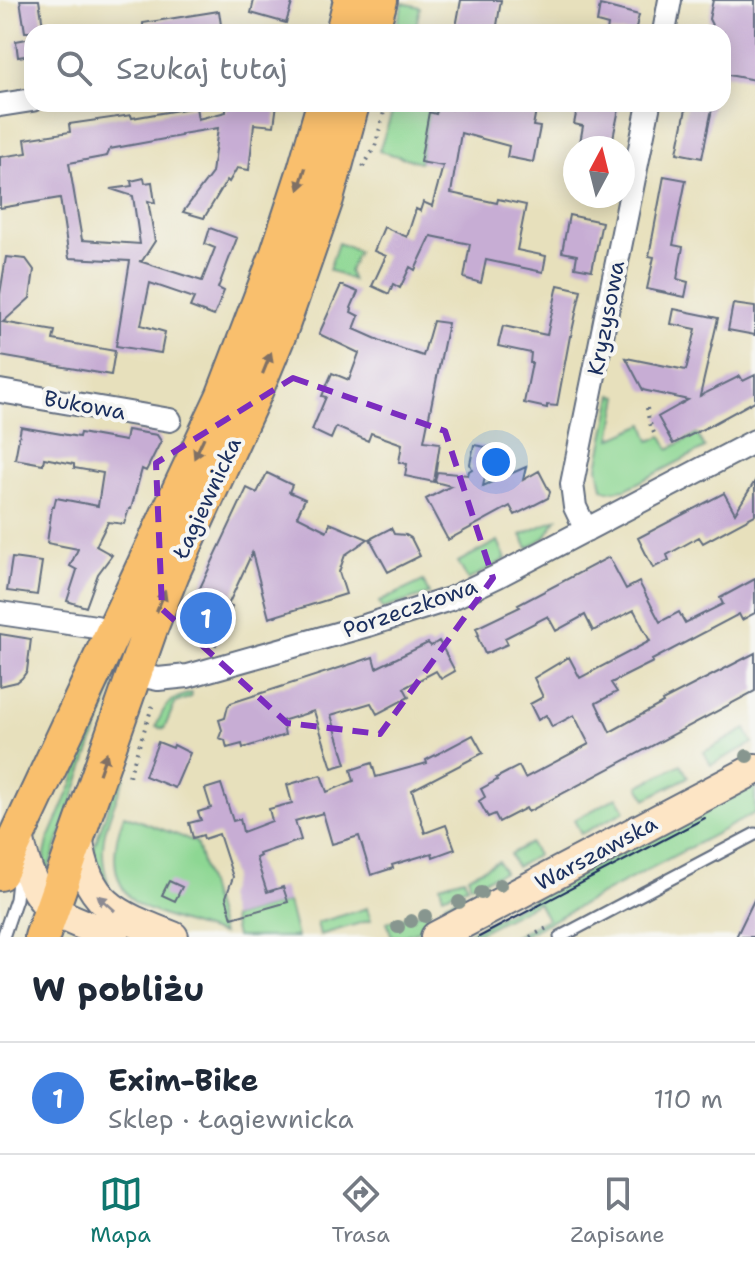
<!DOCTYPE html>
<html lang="pl">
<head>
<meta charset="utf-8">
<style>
	:root { --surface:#fff; --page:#f6f6f7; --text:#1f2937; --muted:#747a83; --line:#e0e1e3; --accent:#0f766e }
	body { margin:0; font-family:"Shantell Sans",sans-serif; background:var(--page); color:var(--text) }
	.compass { position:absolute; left:563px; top:136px; width:72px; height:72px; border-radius:50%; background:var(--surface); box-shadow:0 4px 20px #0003; rotate:7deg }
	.you { position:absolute; left:496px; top:462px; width:28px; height:28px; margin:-20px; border:6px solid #fff; border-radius:50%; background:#1a73e8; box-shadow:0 0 0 12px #1a73e833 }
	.badge { display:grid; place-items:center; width:52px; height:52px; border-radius:50%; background:var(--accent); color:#fff; font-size:26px; font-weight:700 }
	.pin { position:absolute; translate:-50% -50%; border:4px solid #fff; box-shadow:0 2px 8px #0006 }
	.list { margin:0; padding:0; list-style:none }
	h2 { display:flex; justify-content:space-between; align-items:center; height:104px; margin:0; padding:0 32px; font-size:34px }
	h2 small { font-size:26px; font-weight:400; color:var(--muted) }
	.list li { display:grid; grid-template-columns:52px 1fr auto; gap:24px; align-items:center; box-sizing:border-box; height:112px; padding:0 32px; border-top:2px solid var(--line) }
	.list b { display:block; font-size:30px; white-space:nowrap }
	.list p { margin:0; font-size:26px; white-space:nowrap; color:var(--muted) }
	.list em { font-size:26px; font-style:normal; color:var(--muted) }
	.icon { flex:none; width:44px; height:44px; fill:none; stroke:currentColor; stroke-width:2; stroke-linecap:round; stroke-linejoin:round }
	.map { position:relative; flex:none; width:755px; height:937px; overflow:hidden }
	.search { position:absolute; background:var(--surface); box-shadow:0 4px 20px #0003; left:24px; right:24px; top:24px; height:88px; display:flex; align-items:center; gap:20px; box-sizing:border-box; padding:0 28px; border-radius:24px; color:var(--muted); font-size:30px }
	.sheet { height:216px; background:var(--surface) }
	nav { display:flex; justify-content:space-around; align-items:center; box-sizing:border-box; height:112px; border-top:2px solid var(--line); background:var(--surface); font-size:22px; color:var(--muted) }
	nav a { display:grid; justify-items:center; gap:4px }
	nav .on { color:var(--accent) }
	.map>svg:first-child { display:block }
	.green { fill:#8dd793; stroke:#548378; stroke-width:2 }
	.building { fill:#c7add4 }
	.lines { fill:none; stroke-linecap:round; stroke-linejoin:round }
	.lane-casing { stroke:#626d7f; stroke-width:15 }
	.street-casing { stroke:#626d7f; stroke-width:26 }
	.secondary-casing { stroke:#626d7f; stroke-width:34 }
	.primary-casing { stroke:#626d7f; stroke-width:38 }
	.path { stroke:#626d7f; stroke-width:4; stroke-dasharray:2 6; stroke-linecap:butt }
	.lane { stroke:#fff; stroke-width:11 }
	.street { stroke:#fff; stroke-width:22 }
	.secondary { stroke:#fde5c5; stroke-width:30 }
	.primary { stroke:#f9bf6d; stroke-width:34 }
	.tram { stroke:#1b2f5e; stroke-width:2 }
	.tree { fill:#87968f }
	.oneway { fill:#7f7065 }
	.oneway2 { fill:#8c8a92 }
	.marked { fill:none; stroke:#7b2cbf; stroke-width:6; stroke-dasharray:16 10; stroke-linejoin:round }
	.labels { text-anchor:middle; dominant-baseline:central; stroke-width:8; stroke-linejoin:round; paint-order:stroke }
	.street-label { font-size:22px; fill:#1b2f5e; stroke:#f6f6f2 }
</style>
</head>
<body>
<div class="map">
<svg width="755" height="937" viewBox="0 0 755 937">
	<rect width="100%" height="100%" fill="#f6f6f2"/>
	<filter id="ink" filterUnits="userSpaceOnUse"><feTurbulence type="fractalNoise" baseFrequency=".0125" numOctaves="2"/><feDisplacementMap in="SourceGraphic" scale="16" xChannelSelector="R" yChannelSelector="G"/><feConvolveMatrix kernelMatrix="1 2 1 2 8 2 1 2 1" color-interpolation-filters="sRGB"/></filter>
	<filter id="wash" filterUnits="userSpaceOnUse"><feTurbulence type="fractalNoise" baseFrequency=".006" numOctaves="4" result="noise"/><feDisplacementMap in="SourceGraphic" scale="32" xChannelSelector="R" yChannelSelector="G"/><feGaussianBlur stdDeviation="1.8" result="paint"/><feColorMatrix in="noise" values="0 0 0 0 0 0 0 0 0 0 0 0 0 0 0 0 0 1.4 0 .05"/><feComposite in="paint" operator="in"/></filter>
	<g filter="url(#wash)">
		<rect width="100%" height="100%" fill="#e7e0bc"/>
		<path class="green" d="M 403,3 L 420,7 L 415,31 L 397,25 Z
			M 395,104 L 424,104 L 438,107 L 436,114 L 429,113 L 420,162 L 379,151 Z
			M 338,243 L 358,251 L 349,271 L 352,280 L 329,270 Z
			M 613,395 L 619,396 L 611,439 L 644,424 L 650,441 L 662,436 L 669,449 L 697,434 L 705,448 L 626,489 L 608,491 L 602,488 L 598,467 Z
			M 557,519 L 545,537 L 528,548 L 521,535 Z
			M 498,541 L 506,559 L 468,580 L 458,562 Z
			M 423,581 L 429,594 L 382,609 L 379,602 Z
			M 140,607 L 46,876 L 44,859 L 48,841 L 73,783 L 89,732 L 122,657 Z
			M 191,693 L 191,697 L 175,703 L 164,729 L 156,727 C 164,706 168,699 191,693 Z
			M 746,729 L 753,743 L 711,765 L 704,752 Z
			M 681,764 L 688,777 L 646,799 L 639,786 Z
			M 122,776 L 125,777 C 109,818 94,842 109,886 L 100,887 L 94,848 L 118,778 Z
			M 755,781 L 755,813 L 521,937 L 513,937 L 547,919 L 538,902 L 470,937 L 461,937 Z
			M 617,797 L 625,811 L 581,834 L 574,820 Z
			M 124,815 L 196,842 L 222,934 C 200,928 178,922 157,913 C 150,910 140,907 134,902 C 108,877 113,845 124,815 Z
			M 530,843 L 537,855 L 516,867 L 510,854 Z
			M 498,861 L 504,872 L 471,885 L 468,876 Z
			M 507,877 L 511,886 L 450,918 L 445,903 Z
			M 464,878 L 468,886 L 443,896 L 440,885 Z
			M 288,902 L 297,937 L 236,937 L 232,918 Z
			M 367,908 L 371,920 L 320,935 L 317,923 Z
			M 426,911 L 432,926 L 401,937 L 392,937 L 387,922 Z"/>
		<g id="blocks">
			<path class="building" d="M 20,0 L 39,0 L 44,32 L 25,32 Z
				M 254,0 L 293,0 L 286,23 L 251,13 Z
				M 461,0 L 501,0 L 496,32 L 456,27 Z
				M 713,0 L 755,0 L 755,80 L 723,74 L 723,32 L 710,32 L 712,25 L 709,19 Z
				M 600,5 L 639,15 L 635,32 L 607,32 L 608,25 L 597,22 Z
				M 219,11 L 222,32 L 143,32 L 143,23 Z
				M 32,38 L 32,55 L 18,57 L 16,41 Z
				M 226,104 L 277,104 L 274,126 L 254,124 L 249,170 L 237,168 L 229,182 L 227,180 L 204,218 L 183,212 L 212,173 L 218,128 L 181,134 L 181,136 L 110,149 L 107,156 L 69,163 L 82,240 L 140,244 L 133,196 L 111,189 L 132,186 L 131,181 L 144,178 L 145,183 L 152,182 L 155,203 L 148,201 L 155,241 L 142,261 L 139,261 L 202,281 L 215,248 L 205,244 L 210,228 L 237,238 L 218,288 L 224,291 L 214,316 L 190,307 L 194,298 L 150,283 L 141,325 L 165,332 L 161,353 L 116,346 L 130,261 L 69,258 L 60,198 L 0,208 L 0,157 L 27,153 L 25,139 L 70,132 L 69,124 L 131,115 L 132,118 L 196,107 L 198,119 L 226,112 Z
				M 451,104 L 517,104 L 516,106 L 536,110 L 533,126 L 540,127 L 533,162 L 507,157 L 509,146 L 461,133 L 451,193 L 497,203 L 498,199 L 526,205 L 517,250 L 546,256 L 543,272 L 486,260 L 481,283 L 464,278 L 470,244 L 431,236 L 415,270 L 410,267 L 400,288 L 393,284 L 389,294 L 372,286 L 386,256 L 374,251 L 384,227 L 407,237 L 416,209 L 420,211 L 423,202 L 432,206 L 443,166 L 420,162 L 429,112 L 436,114 L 438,107 L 451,109 Z
				M 578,104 L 620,104 L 611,148 L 579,148 L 583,126 L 574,124 Z
				M 687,104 L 713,104 L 702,158 L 677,153 Z
				M 664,176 L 686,180 L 673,245 L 683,247 L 677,279 L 688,282 L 685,297 L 647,289 L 654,257 L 649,256 Z
				M 569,215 L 602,222 L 592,270 L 575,267 L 577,255 L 562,252 Z
				M 6,257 L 26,259 L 34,270 L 30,298 L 3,322 L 55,331 L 53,340 L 115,351 L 111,375 L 0,356 L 0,294 Z
				M 341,285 L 358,292 L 351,308 L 352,309 L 351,312 L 359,316 L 354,329 L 388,344 L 423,356 L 433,321 L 448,323 L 424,441 L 440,443 L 434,482 L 405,476 L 407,464 L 399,462 L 402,444 L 371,433 L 368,441 L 336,427 L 331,439 L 312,430 L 326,397 L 322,396 L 332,373 L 349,380 L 359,353 L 319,334 Z
				M 558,285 L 581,290 L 571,336 L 570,336 L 557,406 L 547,405 L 547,408 L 524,403 L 532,363 L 530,363 L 531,353 L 498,346 L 503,326 L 547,335 Z
				M 733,304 L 755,307 L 755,335 L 728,330 Z
				M 674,309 L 718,318 L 700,396 L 740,376 L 743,381 L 755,375 L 755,401 L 711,425 L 673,444 L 658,417 L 688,400 L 643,390 L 626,358 L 686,370 L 696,329 L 671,324 Z
				M 21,427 L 79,437 L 80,433 L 125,441 L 127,430 L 157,435 L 161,441 L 146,471 L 142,469 L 131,509 L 129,509 L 124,524 L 108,522 L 96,546 L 112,555 L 98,574 L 86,607 L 67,601 L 77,570 L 70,566 L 78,549 L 47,543 L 52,507 L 54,507 L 56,498 L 98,506 L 103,473 L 74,468 L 74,464 L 44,458 L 43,464 L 15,459 Z
				M 474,445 L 491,448 L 483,486 L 526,467 L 523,480 L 539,471 L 550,492 L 548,498 L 515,515 L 510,506 L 448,540 L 426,499 L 451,486 L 435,482 L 437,472 L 468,475 L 469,471 L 472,469 L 470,464 Z
				M 267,473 L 292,485 L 289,492 L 305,499 L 297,516 L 327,531 L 330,523 L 368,539 L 345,555 L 339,572 L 346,594 L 269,618 L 252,553 L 228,605 L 232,607 L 216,645 L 185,631 L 183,624 L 247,488 L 257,493 Z
				M 755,481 L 755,515 L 703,543 L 699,537 L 667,555 L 669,560 L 653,568 L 638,538 L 724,493 L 735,513 Z
				M 391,528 L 394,534 L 406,535 L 411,538 L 420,556 L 388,572 L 370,539 Z
				M 609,557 L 626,589 L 639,582 L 660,622 L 679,612 L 685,623 L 723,604 L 720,598 L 755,579 L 755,613 L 742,620 L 739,614 L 652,660 L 653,662 L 611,683 L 617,692 L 596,703 L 610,732 L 663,703 L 662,701 L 755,653 L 755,691 L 528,812 L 526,808 L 499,822 L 495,814 L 488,817 L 479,801 L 485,797 L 481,789 L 497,780 L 496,778 L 519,766 L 525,778 L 589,744 L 574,715 L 552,727 L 546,715 L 538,720 L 530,704 L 543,697 L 534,678 L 569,657 L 580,678 L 650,641 L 634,610 L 593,631 L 585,615 L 556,631 L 548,616 L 505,638 L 508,644 L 485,654 L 477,636 L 479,635 L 476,628 L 520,607 L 518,605 Z
				M 12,558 L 42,562 L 37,595 L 7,591 Z
				M 0,634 L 31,639 L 27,671 L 22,678 L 17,682 L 0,686 Z
				M 439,641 L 455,671 L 441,679 L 436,671 L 404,688 L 409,697 L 377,714 L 371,703 L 331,715 L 346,764 L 332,768 L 314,711 L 282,721 L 285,735 L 243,748 L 242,744 L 227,748 L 225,740 L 219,738 L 222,730 L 219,720 L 225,718 L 228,706 L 231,703 L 373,657 L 376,668 L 428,643 L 431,646 Z
				M 473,735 L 483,753 L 412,790 L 425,833 L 446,825 L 455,849 L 433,857 L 432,853 L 392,865 L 393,868 L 371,875 L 359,836 L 332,844 L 323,813 L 295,821 L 301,840 L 259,854 L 260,856 L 256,858 L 267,892 L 283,887 L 288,902 L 232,918 L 226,897 L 233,877 L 219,834 L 204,839 L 203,835 L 193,838 L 189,823 L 201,820 L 198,812 L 211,808 L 205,789 L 221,784 L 233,821 L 240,819 L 243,832 L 272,821 L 269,809 L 292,803 L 287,785 L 321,775 L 327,792 L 354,781 L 351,770 L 372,763 L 376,777 L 427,763 L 426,760 Z
				M 158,742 L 173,748 L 174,745 L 190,753 L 175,788 L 145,776 Z
				M 169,881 L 182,887 L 175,901 L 162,895 Z
				M 755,898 L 755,937 L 736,937 Z"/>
		</g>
	</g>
	<g filter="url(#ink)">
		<use href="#blocks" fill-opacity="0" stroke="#626d7f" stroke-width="2"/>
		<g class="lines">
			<g class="lane-casing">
				<path id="lane" d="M 3,937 L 16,899 L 19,873
					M 560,937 L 755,834"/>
			</g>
			<g class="street-casing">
				<path id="street" d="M 664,32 L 670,0
					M 0,105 L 32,100
					M 0,391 L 170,420
					M 586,530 L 575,507 L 572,484 L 649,104
					M 0,613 L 96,627 L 113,634
					M 134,674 L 158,679 L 188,676 L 368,625 L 450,599 L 498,576 L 755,441"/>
			</g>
			<g class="secondary-casing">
				<path id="secondary" d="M 77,836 C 87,904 113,914 173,937
					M 18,837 C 24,864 34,899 60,914 C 77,923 96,929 114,937
					M 436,937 L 755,769"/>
			</g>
			<g class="primary-casing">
				<path id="primary" d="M 343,32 L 351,0
					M 371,32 L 380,0
					M 0,873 L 223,397 L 278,253 L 305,170 L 324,104
					M 42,937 L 151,626 L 172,573 L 254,394 L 280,331 L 326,199 L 352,104"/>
			</g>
			<path class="path" d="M 363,167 L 375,147 L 386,104
				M 647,408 L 649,421 L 654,433
				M 129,776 L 154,701
				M 530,937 L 549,927"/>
			<use href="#lane" class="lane"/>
			<use href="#street" class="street"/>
			<use href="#secondary" class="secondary"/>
			<use href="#primary" class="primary"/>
			<path class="tram" d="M 479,937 L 705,818"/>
		</g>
		<g class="tree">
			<circle cx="747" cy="756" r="7"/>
			<circle cx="500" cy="885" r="7"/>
			<circle cx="481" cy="893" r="7"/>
			<circle cx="459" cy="902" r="7"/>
			<circle cx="425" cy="916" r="7"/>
			<circle cx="411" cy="921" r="7"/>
			<circle cx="398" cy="927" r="7"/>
		</g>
		<defs><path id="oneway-solid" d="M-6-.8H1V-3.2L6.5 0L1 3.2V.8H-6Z" transform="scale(2)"/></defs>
		<g class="oneway">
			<use href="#oneway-solid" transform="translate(302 179) rotate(107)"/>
			<use href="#oneway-solid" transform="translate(267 363) rotate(-68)"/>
			<use href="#oneway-solid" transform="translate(199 448) rotate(115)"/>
			<use href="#oneway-solid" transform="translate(161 601) rotate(-68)"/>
			<use href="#oneway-solid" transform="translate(103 763) rotate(-71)"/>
		</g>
		<use class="oneway2" href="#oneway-solid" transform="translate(106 903) rotate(-138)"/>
	</g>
	<path class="marked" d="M 293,378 L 445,431 L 493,578 L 380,734 L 287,723 L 162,609 L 156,463 Z"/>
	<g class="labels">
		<g class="street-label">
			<text transform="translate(606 318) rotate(-79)">Kryzysowa</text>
			<text transform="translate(85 405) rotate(10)">Bukowa</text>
			<text transform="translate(207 498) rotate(-65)">Łagiewnicka</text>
			<text transform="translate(410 608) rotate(-19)">Porzeczkowa</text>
			<text transform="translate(596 853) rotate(-28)">Warszawska</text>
		</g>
	</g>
</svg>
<svg class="compass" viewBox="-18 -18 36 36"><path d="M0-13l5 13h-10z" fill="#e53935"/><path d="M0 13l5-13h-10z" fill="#747a83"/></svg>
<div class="you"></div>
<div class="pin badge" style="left:206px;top:618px;background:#3f7fe0">1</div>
<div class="search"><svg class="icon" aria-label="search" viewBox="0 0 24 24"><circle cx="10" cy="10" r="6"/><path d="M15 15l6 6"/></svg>Szukaj tutaj</div>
</div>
<section class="sheet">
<h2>W pobliżu<small></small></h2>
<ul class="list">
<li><span class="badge" style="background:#3f7fe0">1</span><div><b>Exim-Bike</b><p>Sklep · Łagiewnicka</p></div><em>110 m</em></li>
</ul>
</section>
<nav>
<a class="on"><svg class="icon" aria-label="map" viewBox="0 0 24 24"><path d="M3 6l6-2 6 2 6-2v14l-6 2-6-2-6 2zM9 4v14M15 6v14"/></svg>Mapa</a>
<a><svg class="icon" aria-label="directions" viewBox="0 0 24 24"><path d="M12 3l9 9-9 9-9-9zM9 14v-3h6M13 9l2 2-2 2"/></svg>Trasa</a>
<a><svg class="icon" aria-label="saved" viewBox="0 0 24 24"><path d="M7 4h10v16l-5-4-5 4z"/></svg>Zapisane</a>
</nav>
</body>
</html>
